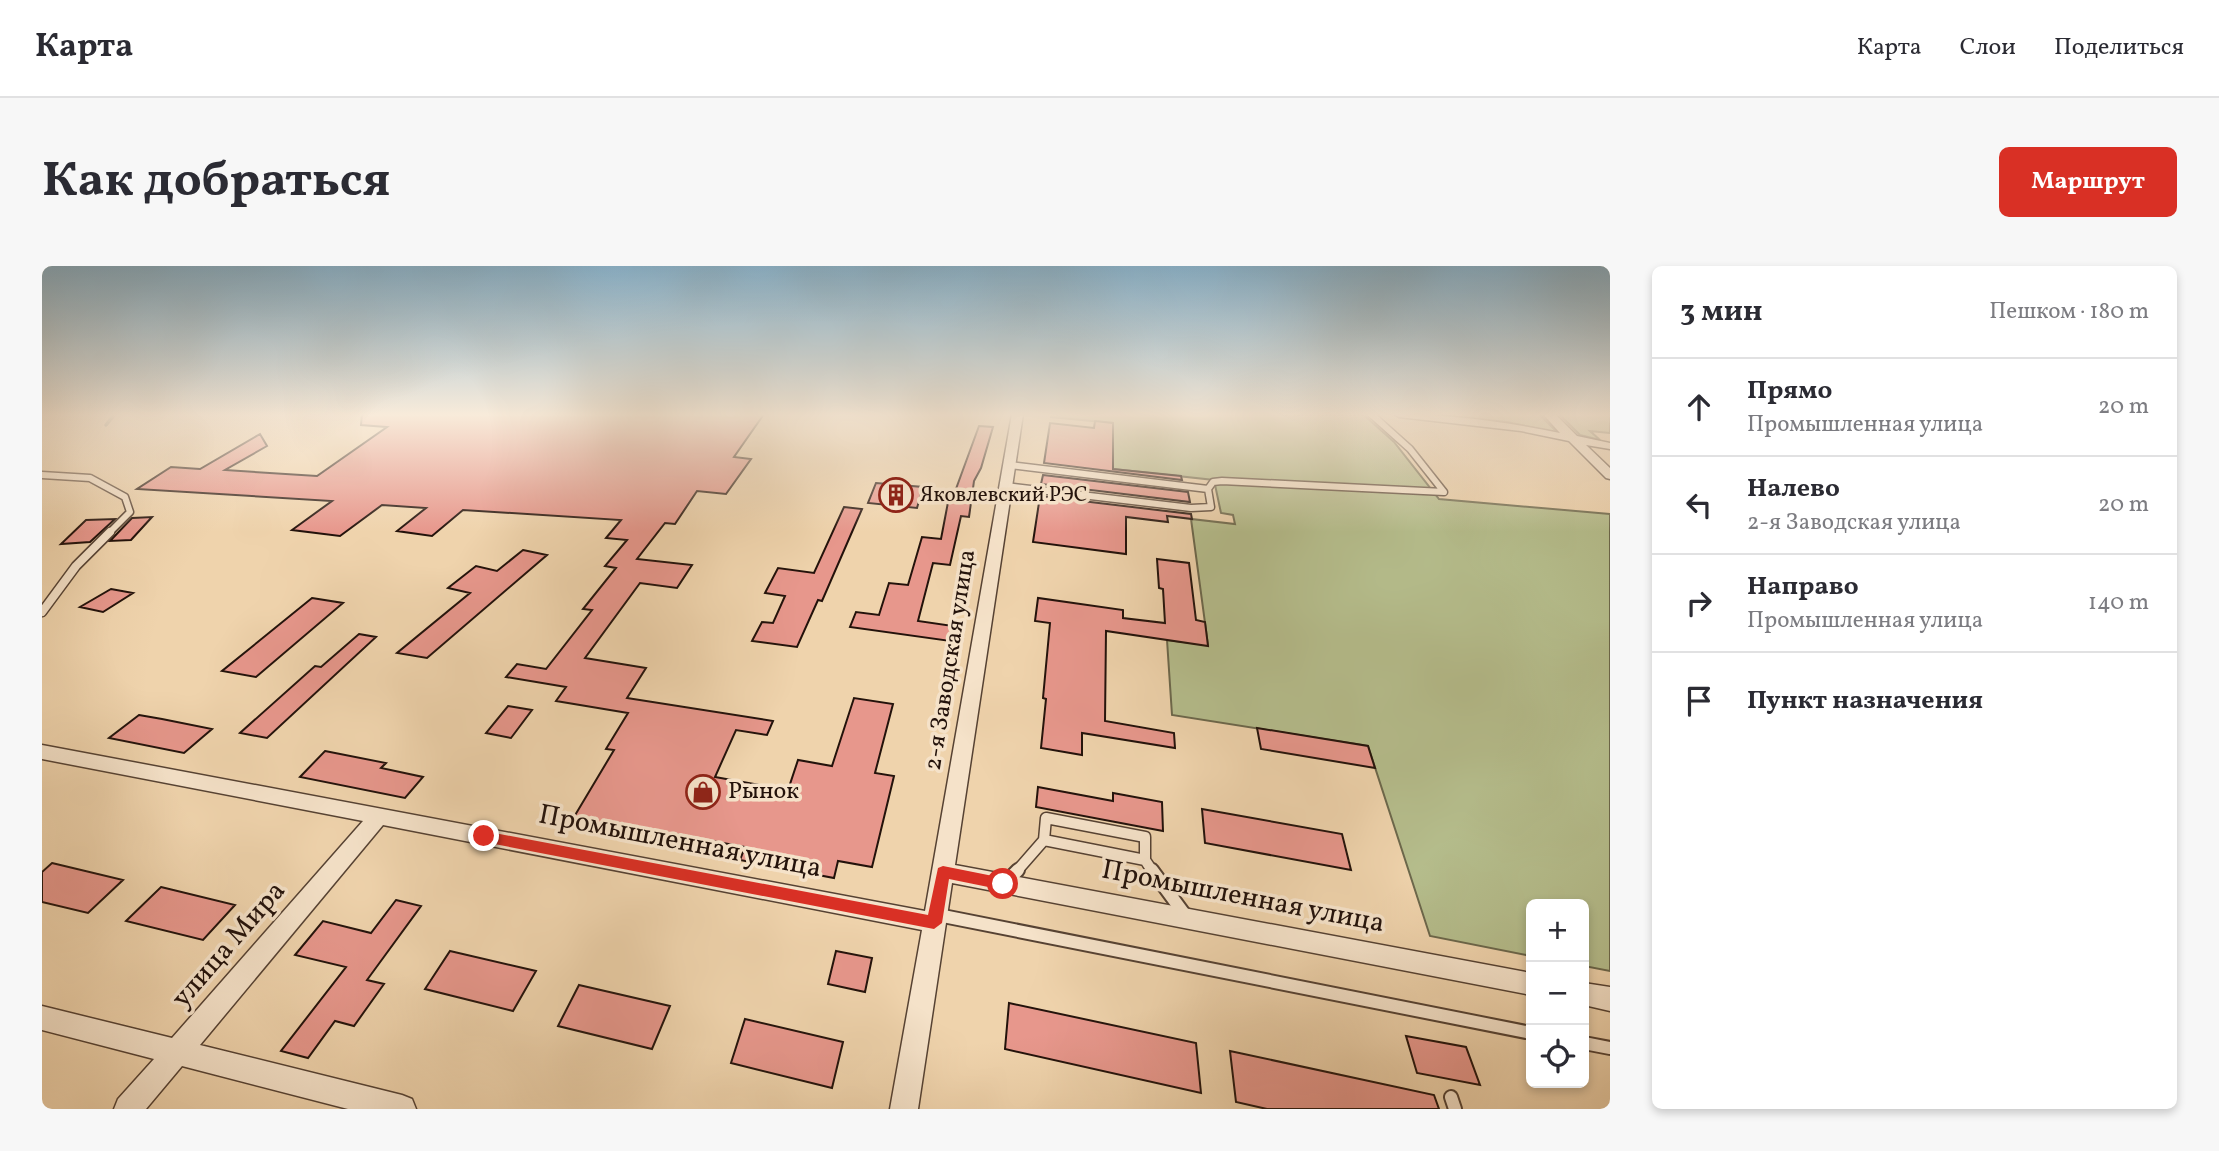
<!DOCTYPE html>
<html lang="ru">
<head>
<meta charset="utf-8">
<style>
	:root { --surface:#fff; --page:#f7f7f7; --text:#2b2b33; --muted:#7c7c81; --line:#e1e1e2; --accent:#d93025 }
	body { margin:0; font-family:Vollkorn,serif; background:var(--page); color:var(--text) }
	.controls { position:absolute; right:21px; bottom:21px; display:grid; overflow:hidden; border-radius:10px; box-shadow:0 4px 10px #0003 }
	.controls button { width:63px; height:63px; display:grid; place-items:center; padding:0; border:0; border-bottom:2px solid var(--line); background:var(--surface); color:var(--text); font:35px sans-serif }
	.stop { position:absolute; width:21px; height:21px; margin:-16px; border:5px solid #d93025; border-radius:50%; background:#fff }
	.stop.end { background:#d93025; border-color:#fff; box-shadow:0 2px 7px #0008 }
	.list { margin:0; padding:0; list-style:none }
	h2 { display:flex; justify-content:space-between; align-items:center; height:91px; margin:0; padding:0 28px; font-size:30px }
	h2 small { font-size:23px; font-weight:400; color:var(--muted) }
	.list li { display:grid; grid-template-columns:46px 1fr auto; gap:21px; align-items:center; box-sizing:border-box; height:98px; padding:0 28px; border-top:2px solid var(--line) }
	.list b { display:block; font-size:26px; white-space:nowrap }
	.list p { margin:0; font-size:23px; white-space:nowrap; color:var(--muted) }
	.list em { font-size:23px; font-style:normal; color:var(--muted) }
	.icon { flex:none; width:38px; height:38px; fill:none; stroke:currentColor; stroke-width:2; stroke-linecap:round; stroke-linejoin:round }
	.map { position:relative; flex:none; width:1568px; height:843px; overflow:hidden; border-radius:10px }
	header { display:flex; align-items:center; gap:42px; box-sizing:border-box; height:98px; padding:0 35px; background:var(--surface); border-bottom:2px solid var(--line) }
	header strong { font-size:33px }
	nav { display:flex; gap:38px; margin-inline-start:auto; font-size:24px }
	.intro { display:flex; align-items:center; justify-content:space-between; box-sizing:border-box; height:168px; padding:0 42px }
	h1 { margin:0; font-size:49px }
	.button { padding:18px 32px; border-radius:10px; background:var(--accent); color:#fff; font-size:24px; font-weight:700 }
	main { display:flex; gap:42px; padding:0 42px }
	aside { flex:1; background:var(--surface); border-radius:10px; box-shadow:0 4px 10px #0003 }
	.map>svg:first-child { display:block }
	.green { fill:#b5bd8c; stroke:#6c684c; stroke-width:2 }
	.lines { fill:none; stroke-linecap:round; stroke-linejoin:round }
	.stream { stroke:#6a756c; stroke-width:3.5 }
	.building { fill:#e7978c; stroke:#23120b; stroke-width:2 }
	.service-far3-casing { stroke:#564233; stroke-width:9 }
	.service-far2-casing { stroke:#564233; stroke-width:11 }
	.service-far1-casing { stroke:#564233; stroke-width:13 }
	.service-casing { stroke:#564233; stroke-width:16 }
	.minor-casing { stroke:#564233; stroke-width:3 }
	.service-far3 { stroke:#f5e2c9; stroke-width:6 }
	.service-far2 { stroke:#f5e2c9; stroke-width:8 }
	.service-far1 { stroke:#f5e2c9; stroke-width:10 }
	.service { stroke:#f5e2c9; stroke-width:12 }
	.minor { fill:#f5e2c9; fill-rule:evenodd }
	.route { fill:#d93025 }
	.labels { text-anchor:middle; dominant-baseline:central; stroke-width:7; stroke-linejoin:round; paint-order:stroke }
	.far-poi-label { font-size:21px; fill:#23120b; stroke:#f5e2c9; text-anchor:start }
	.street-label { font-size:24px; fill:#23120b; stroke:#f5e2c9 }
	.poi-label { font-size:24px; fill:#23120b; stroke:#f5e2c9; text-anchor:start }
	.near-street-label { font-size:28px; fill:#23120b; stroke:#f5e2c9 }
</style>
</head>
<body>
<header>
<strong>Карта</strong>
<nav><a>Карта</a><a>Слои</a><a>Поделиться</a></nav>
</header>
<div class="intro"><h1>Как добраться</h1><a class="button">Маршрут</a></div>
<main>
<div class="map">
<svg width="1568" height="843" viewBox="0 0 1568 843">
	<rect width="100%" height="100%" fill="#efd3ac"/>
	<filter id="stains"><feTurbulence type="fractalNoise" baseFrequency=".00286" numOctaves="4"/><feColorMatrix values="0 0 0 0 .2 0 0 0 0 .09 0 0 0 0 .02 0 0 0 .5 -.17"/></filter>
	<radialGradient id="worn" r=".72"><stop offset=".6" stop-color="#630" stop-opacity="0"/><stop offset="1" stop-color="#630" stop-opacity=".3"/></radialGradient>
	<path class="green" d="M 1009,148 L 1322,149 L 1352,176 L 1397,233 L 1568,248 L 1568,705 L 1542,700 L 1542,638 L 1489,638 L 1489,690 L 1388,670 L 1326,480 L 1130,449 L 1125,374 L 1166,379 L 1149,253 L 1193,258 L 1191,249 L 1179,247 L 1172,214 L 1071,203 L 1071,157 L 1009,151 Z
		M 1386,148 L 1497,148 L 1516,167 L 1465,156 Z
		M 1517,148 L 1568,148 L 1568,167 L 1548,165 L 1558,174 L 1538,169 Z"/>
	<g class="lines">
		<path class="stream" d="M 64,159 L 73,148"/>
	</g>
	<path class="building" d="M 320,148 L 722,148 L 692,191 L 709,193 L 684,228 L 655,225 L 633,258 L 623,257 L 595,293 L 650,299 L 635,322 L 598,317 L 543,392 L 604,402 L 585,432 L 731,455 L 725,469 L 694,464 L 673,511 L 746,524 L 756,494 L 790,500 L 812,432 L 851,438 L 833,507 L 852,510 L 830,601 L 796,595 L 792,612 L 698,594 L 703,581 L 589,560 L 582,572 L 526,561 L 572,484 L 564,483 L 586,447 L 514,435 L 524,421 L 464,411 L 475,398 L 504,403 L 550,344 L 541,343 L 574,302 L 563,300 L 585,274 L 564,272 L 579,254 L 421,244 L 390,270 L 355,265 L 384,242 L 340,239 L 298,270 L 250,264 L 290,235 L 95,223 L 129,201 L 158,203 L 218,168 L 225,180 L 183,204 L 275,210 L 345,161 L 319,159 Z
		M 1053,155 L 1071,157 L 1071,203 L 1139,210 L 1140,214 L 1002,197 L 1008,157 L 1052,162 Z
		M 937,160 L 951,161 L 939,202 L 932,215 L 927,251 L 919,250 L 908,299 L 891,297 L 876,355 L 911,360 L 908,375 L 808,361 L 814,346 L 837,349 L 847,317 L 866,319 L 880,271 L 899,273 L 907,231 L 911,231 Z
		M 1001,209 L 1146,226 L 1148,236 L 999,218 Z
		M 834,217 L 881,221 L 875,242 L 826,237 Z
		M 998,230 L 1149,248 L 1150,253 L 1125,250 L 1126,256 L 1084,251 L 1084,288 L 991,276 Z
		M 802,241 L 820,243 L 780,335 L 776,334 L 755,381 L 710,375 L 720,356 L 731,357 L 743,330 L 723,327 L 736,302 L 772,307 Z
		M 110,251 L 89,274 L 68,275 L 90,252 Z
		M 73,253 L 48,276 L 19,278 L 44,254 Z
		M 481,284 L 505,289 L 385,392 L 355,387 L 428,327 L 406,322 L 434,300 L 455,305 Z
		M 1115,293 L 1147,297 L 1154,354 L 1163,356 L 1166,380 L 1064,365 L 1063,455 L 1132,467 L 1133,482 L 1040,467 L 1040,489 L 999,482 L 1004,433 L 1001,432 L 1008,357 L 993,355 L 996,332 L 1081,344 L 1081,352 L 1123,357 L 1121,323 L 1117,322 Z
		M 69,323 L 91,327 L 61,346 L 38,341 Z
		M 270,332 L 301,337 L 214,411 L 180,405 Z
		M 317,368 L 334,371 L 225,472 L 198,467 L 273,400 L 279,401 Z
		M 466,440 L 490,444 L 469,472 L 444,467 Z
		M 97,449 L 120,453 L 170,463 L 142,487 L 67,472 Z
		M 1215,462 L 1326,480 L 1333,502 L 1219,483 Z
		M 283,485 L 344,497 L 339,502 L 381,511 L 363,532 L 258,511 Z
		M 996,521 L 1071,535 L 1071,527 L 1120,536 L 1121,565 L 994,541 Z
		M 1160,543 L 1300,568 L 1309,604 L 1163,577 Z
		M 10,597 L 81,614 L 46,647 L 0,636 L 0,606 Z
		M 119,621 L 193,639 L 161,674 L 84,655 Z
		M 354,634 L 379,640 L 325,714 L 342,718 L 312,760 L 293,755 L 266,792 L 239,785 L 304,701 L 253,689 L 281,655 L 329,667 Z
		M 408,685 L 494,705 L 471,745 L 383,723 Z
		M 794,685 L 830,692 L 823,726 L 786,718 Z
		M 537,719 L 628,740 L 610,783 L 516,760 Z
		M 967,737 L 1154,777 L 1159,827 L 963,783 Z
		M 703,753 L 801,776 L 790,822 L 689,797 Z
		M 1364,770 L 1424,781 L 1438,819 L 1375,807 Z
		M 1188,785 L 1392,829 L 1397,843 L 1225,843 L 1194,836 Z"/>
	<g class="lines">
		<g class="service-far3-casing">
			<path id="service-far3" d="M 968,199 L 1166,223
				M 0,209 L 48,212 L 83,231 L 88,246 L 67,267
				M 964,220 L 1149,242 L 1169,241 L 1166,223 L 1171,216 L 1180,215 L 1402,226 L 1368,183 L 1329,148"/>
		</g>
		<g class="service-far2-casing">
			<path id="service-far2" d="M 0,346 L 34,300 L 68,266"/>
		</g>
		<g class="service-far1-casing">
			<path id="service-far1" d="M 1002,574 L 1103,594
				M 974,606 L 1002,574 L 1004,552 L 1103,571 L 1103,594 L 1111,606"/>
		</g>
		<g class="service-casing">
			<path id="service" d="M 1110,604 L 1143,649
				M 962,618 L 976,604
				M 896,649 L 1489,767
				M 1542,777 L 1568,782
				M 1409,831 L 1413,843"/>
		</g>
		<g class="minor-casing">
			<path id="minor" d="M 970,148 L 981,148 L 913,599 L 1489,707 L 1489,729 L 910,617 L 876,843 L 848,843 L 880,664 L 341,559 L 158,779 L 360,829 L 370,833 L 374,843 L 306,843 L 140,800 L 104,843 L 72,843 L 76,833 L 112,793 L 0,764 L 0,740 L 130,772 L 321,555 L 0,493 L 0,479 L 883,645 Z
				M 1352,148 C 1408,148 1464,156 1518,167 L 1501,148 L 1513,148 L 1535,170 L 1568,177 L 1568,183 L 1544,179 L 1568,202 L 1568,213 L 1564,212 L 1527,175 L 1479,165 L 1357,151 Z
				M 1542,717 L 1568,721 L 1568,745 L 1542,739 Z"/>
		</g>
		<use href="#service-far3" class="service-far3"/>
		<use href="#service-far2" class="service-far2"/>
		<use href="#service-far1" class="service-far1"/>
		<use href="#service" class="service"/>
		<use href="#minor" class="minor"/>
	</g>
	<linearGradient id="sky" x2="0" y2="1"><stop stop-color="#89b5d0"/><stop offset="0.56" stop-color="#f8ebda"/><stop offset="1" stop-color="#f8ebda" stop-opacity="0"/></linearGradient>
	<rect width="1568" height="266" fill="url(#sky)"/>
	<path class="route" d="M 442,565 L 886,649 L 896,602 L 901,600 L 961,612 L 969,618 L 961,624 L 907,613 L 900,657 L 892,663 L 442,576 L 435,570 Z"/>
	<defs>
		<g id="building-ring" transform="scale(1.75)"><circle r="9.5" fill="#f5e2c9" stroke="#8f2418" stroke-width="1.5"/><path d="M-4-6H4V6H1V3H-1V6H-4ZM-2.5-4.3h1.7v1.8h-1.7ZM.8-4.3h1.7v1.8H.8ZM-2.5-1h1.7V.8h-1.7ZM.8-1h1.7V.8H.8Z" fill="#8f2418"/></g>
		<g id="shop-ring" transform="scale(1.75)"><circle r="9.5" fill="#f5e2c9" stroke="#8f2418" stroke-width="1.5"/><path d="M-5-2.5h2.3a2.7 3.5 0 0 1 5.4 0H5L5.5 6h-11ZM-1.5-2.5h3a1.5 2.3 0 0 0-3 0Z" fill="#8f2418"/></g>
	</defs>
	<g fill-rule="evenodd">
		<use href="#building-ring" x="854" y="229"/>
		<use href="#shop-ring" x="661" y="526"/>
	</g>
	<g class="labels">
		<g class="far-poi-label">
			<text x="878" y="229">Яковлевский РЭС</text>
		</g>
		<g class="street-label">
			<text transform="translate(909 394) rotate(-81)">2-я Заводская улица</text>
		</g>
		<g class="poi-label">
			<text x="686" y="526">Рынок</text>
		</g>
		<g class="near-street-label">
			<text transform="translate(638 576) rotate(11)">Промышленная улица</text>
			<text transform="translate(1201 631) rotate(11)">Промышленная улица</text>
			<text transform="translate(187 679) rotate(-49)">улица Мира</text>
		</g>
	</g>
	<rect width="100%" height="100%" filter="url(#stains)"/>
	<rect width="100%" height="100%" fill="url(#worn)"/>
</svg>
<div class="controls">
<button>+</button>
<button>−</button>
<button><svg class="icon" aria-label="locate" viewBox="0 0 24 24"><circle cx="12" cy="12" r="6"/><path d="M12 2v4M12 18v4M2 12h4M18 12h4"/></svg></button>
</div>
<div class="stop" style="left:961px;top:618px"></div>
<div class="stop end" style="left:442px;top:570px"></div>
</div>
<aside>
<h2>3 мин<small>Пешком · 180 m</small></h2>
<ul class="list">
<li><svg class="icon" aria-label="ahead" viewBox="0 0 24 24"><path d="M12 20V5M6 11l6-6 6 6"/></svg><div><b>Прямо</b><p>Промышленная улица</p></div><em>20 m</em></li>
<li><svg class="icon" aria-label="left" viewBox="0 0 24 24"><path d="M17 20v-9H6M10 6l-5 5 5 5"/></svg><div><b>Налево</b><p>2-я Заводская улица</p></div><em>20 m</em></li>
<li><svg class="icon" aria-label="right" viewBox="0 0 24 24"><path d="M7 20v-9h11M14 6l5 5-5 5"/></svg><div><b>Направо</b><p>Промышленная улица</p></div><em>140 m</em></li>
<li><svg class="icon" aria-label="arrive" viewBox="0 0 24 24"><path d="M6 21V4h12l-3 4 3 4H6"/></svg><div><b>Пункт назначения</b></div></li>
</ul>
</aside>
</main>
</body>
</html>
